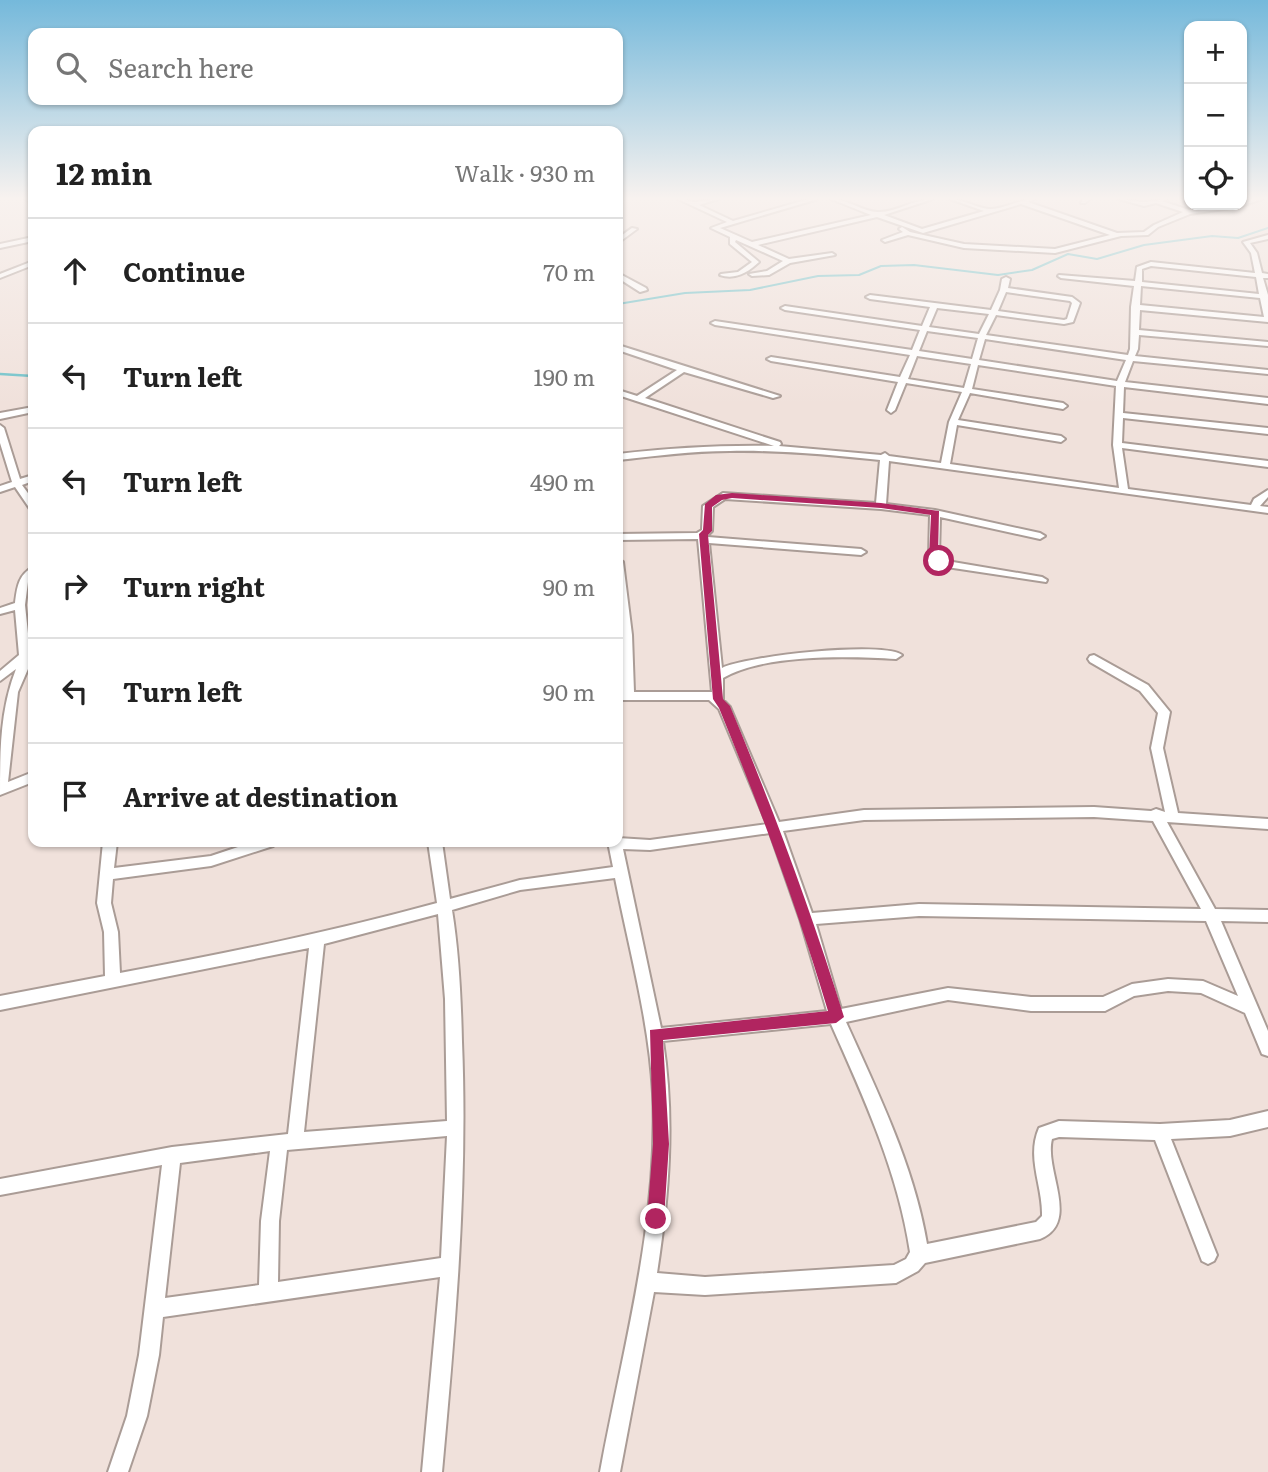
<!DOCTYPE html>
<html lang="en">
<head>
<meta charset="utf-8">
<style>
	:root { --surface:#fff; --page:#f6f6f6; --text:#222; --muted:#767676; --line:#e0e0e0 }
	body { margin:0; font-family:Literata,serif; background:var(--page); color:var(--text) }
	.controls { position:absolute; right:21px; top:21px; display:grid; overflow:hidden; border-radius:14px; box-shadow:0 2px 5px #0004 }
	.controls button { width:63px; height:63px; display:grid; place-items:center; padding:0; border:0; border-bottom:2px solid var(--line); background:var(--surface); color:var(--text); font:35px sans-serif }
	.stop { position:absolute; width:21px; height:21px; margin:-16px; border:5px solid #b12560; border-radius:50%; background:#fff }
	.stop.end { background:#b12560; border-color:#fff; box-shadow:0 2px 7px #0008 }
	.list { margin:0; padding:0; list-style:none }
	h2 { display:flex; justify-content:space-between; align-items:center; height:91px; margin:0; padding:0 28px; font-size:30px }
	h2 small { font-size:23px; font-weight:400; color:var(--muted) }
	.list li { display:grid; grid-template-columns:46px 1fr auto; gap:21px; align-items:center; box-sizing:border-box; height:105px; padding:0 28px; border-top:2px solid var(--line) }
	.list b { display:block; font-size:26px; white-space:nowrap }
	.list em { font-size:23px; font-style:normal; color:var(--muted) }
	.icon { flex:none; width:38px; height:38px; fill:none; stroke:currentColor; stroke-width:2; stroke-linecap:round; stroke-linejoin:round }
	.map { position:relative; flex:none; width:1268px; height:1472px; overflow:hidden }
	.search { position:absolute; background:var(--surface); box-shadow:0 2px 5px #0004; left:28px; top:28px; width:595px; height:77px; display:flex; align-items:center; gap:18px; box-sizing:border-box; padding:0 24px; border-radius:14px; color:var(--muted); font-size:26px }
	.panel { position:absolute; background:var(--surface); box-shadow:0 2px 5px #0004; left:28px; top:126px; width:595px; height:721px; border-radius:14px }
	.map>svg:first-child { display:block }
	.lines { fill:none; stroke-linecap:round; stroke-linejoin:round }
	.stream-far1 { stroke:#6ac0c8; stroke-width:2 }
	.stream { stroke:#6ac0c8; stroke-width:2.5 }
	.minor-casing { stroke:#aa9c96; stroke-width:4 }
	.minor { fill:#fff; fill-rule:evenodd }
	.route { fill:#b12560 }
</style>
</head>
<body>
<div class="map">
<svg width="1268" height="1472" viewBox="0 0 1268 1472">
	<rect width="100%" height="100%" fill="#f0e1db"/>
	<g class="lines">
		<path class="stream-far1" d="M 618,304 L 685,293 L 750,290 L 818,276 L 859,275 L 881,266 L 914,265 L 998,275 L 1032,270 L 1068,254 L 1097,259 L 1144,245 L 1212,236 L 1238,238 L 1268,228"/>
		<path class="stream" d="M 0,374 L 33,376"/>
		<g class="minor-casing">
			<path id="minor" d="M 25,199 L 33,199 L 33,203 Z
				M 678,199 L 685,199 L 693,202 L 718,199 L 699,205 L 733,221 L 809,199 L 818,199 L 720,228 L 752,242 L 871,215 L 831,199 C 848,199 865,213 879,212 C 897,212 914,199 933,199 L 884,215 L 922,229 L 984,211 L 950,199 C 964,199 976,208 989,209 C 1003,210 1019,199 1034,199 L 1028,202 L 1117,233 L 1144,232 L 1154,225 L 1183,212 L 1156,203 L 1144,206 L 1119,199 L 1144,202 L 1167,199 L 1162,201 L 1189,210 L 1242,205 L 1242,202 L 1253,199 L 1262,199 L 1238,207 L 1190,214 L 1158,227 L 1148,235 L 1121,236 L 1055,253 L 964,248 L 908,235 L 885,242 L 882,240 L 903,232 L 899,229 L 902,227 L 910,232 L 964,244 L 1055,249 L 1110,235 L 1021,204 L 923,233 L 877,217 L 758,245 L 789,259 L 832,253 L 835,255 L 790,263 L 769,275 L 752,276 L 749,274 L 767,271 L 783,261 L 736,240 L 735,242 L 759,262 C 747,273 735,280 720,275 L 721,274 L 738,272 L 752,262 L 730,244 L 730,237 L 711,228 L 727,222 Z
				M 1083,199 L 1090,199 L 1085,203 L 1081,203 Z
				M 632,228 L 637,229 L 618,243 L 618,238 Z
				M 1268,235 L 1268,239 L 1250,243 L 1257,253 L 1262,273 L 1268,274 L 1268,278 L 1263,278 L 1268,295 L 1268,322 L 1140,310 L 1139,330 L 1268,342 L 1268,346 L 1139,335 L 1138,349 L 1135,356 L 1268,370 L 1268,374 L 1133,361 L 1125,382 L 1268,398 L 1268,404 L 1124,387 L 1123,413 L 1268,428 L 1268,434 L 1123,418 L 1122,443 L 1268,461 L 1268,467 L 1122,448 L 1128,489 L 1251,505 L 1254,499 L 1268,490 L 1268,497 L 1260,506 L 1268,507 L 1268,513 L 889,461 L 886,504 L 935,510 L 1040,533 L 1045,536 L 1040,539 L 940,517 L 939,556 L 947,561 L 1042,577 L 1047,580 L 1046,582 L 940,566 L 929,557 L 930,515 L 881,509 L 725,499 L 713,507 L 712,531 L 708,535 L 708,537 L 861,549 L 866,552 L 861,555 L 709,543 L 722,668 C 746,656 883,641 902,655 L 896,659 C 848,656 764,654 723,678 L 723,700 L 730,707 L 779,822 L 864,810 L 1094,807 L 1151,811 L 1156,809 L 1165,812 L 1151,748 L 1158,713 L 1140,691 L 1090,662 L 1088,659 L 1090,656 L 1094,655 L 1148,685 L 1170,712 L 1163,748 L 1178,813 L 1268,819 L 1268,829 L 1167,822 L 1215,909 L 1268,910 L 1268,922 L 1221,921 L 1268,1031 L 1268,1056 L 1262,1054 L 1245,1013 L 1201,993 L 1168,991 L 1134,996 L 1105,1011 L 1031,1011 L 948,1000 L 846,1022 C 878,1093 914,1166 927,1244 L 1036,1222 L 1042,1216 C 1043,1186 1026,1158 1039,1128 L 1059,1121 L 1160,1124 L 1230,1120 L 1268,1111 L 1268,1127 L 1230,1136 L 1171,1139 L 1217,1255 L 1214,1261 L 1208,1264 L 1202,1261 L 1155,1140 L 1059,1137 L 1052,1139 C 1044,1171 1081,1222 1040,1239 L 925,1263 L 918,1271 L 896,1283 L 705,1295 L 654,1292 L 620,1472 L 600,1472 C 623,1347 659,1221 653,1093 C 649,1020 629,949 615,878 L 520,890 L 452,910 C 459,953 461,998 462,1042 C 468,1186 455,1329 442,1472 L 422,1472 L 440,1277 L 163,1317 L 159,1355 L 147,1416 L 128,1472 L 108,1472 L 127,1416 L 139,1355 L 162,1165 L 0,1195 L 0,1179 L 172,1147 L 288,1134 L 309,948 L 0,1010 L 0,996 L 105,976 L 104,932 L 97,903 L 103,842 L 117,842 L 114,868 L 211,856 L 253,842 L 275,842 L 273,846 L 211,866 L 113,879 L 111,903 L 118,932 L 120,973 C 227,953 332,932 437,903 L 428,842 L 442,842 L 450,899 L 520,880 L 613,867 L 608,842 L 618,842 L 618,838 L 650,840 L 767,824 L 719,709 L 709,700 L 618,700 L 618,692 L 622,692 L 618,609 L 618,559 L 623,562 L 632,635 L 634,692 L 712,692 L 698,539 L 618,540 L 618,534 L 697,533 L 702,530 L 703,506 L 723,493 L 876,503 L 880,460 C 830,455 780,450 730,451 C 692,451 655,456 618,460 L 618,454 C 670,448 722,445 774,446 L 618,395 L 618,390 L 637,396 L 677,370 L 618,350 L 618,345 L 780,396 L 773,398 L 684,372 L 645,398 L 780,442 L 781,444 L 779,446 L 881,455 L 885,453 L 889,456 L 941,463 L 949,422 L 962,392 L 906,383 L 895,410 L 891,413 L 887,410 L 898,382 L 771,361 L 767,359 L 771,357 L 900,377 L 910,355 L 715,325 L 711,323 L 715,321 L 912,350 L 920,330 L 785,310 L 781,308 L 785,306 L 922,326 L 930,307 L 870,299 L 866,297 L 870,295 L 991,310 L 1000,290 L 1002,279 L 1006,277 L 1010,279 L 1008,288 L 1072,297 L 1080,303 L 1073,322 L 1064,324 L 996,315 L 986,335 L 1128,355 L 1130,349 L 1131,307 L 1134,286 L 1061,278 L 1058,276 L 1059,275 L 1135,281 L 1137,267 L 1151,262 L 1255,273 L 1251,253 L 1243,242 ZM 1151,266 L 1256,277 L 1259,294 L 1142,282 L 1142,269 ZM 1141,286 L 1260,298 L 1264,317 L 1140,305 ZM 1006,292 L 1070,301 L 1072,303 L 1067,319 L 1064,320 L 998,311 ZM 937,308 L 989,314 L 979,334 L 929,327 ZM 927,331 L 978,338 L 972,359 L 919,351 ZM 985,339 L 1126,360 L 1117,381 L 979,360 ZM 917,356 L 971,364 L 964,388 L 908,379 ZM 978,365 L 1116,386 L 1113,445 L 1119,488 L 950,464 L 957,425 L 1061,442 L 1065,439 L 1061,436 L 958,420 L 970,393 L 1063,409 L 1067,406 L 1063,403 L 972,389 ZM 1094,817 L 1153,821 L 1201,909 L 919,904 L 812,913 L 783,831 L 864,820 ZM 770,833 L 800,919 L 827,1011 L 661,1028 L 623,849 L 650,850 ZM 438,914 L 445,999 L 447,1121 L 304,1132 L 324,944 ZM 919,916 L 1206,921 L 1238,996 L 1203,981 L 1168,979 L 1132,984 L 1103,997 L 1031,997 L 948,988 L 841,1009 L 816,924 ZM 831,1024 C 864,1098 898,1172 910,1252 L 906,1259 L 894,1265 L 705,1277 L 657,1273 C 669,1196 675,1119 663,1041 ZM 447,1136 L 441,1258 L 278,1282 L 279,1221 L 287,1150 ZM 270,1151 L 261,1221 L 259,1285 L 165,1298 L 180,1163 Z
				M 33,237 L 33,241 L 0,248 L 0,244 Z
				M 33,261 L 33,265 L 0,278 L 0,274 Z
				M 618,273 L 646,288 L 647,290 L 640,292 L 618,278 Z
				M 33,407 L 33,412 L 0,419 L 0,413 Z
				M 0,425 L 4,428 L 20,479 L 33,475 L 33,481 L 22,485 L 33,500 L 33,510 L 30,509 L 15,487 L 0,492 L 0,486 L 12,482 L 0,443 Z
				M 33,567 L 33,576 L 28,582 L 25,605 L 31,662 L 18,692 L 8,782 L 33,772 L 33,782 L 0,795 C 0,751 0,710 16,669 L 0,681 L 0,671 L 19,655 L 15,610 L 0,614 L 0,608 L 15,603 C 17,588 18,575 33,567 Z"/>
		</g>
		<use href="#minor" class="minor"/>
	</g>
	<linearGradient id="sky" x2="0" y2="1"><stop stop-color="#75b9db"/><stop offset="0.49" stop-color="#f8f2ef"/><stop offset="1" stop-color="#f8f2ef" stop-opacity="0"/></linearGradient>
	<rect width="1268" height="405" fill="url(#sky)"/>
	<path class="route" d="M 732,493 L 881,503 L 939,511 L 938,556 L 943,561 L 935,563 L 929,557 L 931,515 L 881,508 L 732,498 L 722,500 L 712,507 L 712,531 L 708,535 L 723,699 L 730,706 C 773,809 811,910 844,1017 L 836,1023 L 663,1040 L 669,1144 L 664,1219 L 656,1228 L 647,1219 L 653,1144 L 650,1030 L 828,1011 C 797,907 760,808 719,708 L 713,699 L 699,534 L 703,530 L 705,504 L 716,495 Z"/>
</svg>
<div class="controls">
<button>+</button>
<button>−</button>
<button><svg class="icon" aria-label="locate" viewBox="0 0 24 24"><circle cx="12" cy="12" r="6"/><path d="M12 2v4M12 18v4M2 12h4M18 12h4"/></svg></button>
</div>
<div class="stop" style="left:939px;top:561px"></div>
<div class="stop end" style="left:656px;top:1219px"></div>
<div class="search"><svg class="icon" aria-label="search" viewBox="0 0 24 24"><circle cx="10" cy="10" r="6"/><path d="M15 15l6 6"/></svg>Search here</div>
<section class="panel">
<h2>12 min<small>Walk · 930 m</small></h2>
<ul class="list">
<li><svg class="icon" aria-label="ahead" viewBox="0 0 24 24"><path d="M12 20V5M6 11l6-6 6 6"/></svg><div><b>Continue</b></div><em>70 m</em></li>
<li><svg class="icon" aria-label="left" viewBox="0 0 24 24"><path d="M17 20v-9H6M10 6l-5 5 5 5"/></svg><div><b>Turn left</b></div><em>190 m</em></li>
<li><svg class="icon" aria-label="left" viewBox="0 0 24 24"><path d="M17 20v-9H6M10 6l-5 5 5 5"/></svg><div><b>Turn left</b></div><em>490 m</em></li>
<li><svg class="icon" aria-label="right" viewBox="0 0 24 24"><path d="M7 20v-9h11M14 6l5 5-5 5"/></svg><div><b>Turn right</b></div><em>90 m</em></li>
<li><svg class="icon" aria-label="left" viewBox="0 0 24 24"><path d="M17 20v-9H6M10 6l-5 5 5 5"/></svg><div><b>Turn left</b></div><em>90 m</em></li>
<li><svg class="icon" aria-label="arrive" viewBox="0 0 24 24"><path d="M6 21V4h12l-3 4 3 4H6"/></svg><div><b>Arrive at destination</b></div></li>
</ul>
</section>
</div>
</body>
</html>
